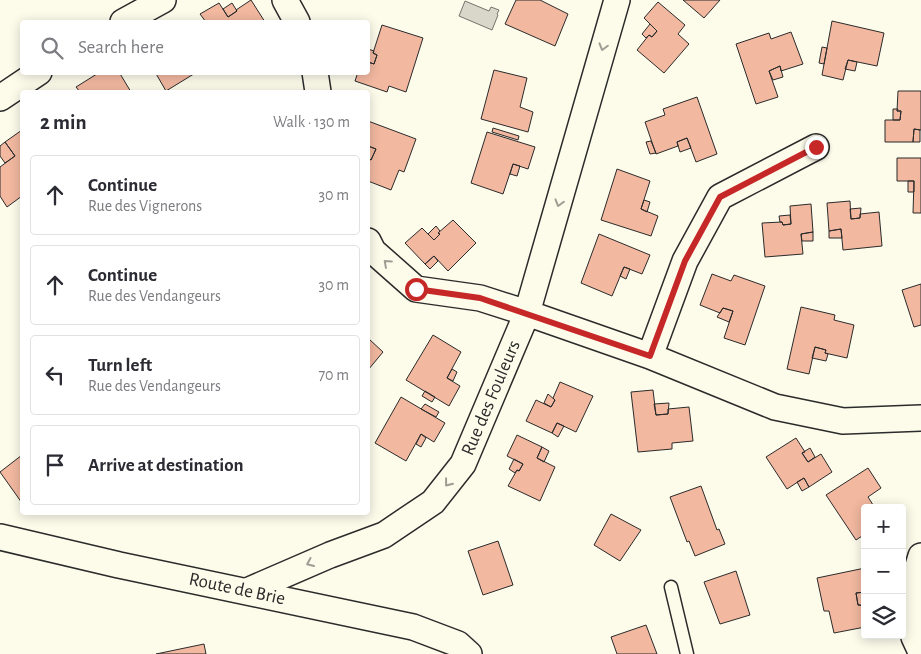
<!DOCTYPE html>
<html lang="en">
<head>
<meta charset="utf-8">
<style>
	:root { --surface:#fff; --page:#f7f7f7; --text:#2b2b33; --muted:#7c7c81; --line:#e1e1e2 }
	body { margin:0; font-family:"Alegreya Sans",sans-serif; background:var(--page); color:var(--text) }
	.controls { position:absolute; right:15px; bottom:15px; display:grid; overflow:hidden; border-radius:5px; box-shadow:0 2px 12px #0003 }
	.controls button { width:45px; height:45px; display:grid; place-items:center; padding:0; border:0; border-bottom:1px solid var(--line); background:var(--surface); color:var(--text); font:25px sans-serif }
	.stop { position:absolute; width:15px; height:15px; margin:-11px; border:4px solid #c62828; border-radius:50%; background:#fff }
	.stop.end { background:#c62828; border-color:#fff; box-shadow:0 1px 5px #0008 }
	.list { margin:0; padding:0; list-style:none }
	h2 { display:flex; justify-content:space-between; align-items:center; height:65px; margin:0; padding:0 20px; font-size:21px }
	h2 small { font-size:16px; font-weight:400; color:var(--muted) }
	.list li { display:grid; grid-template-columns:32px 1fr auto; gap:15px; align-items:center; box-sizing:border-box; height:80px; margin:0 10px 10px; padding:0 10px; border:1px solid var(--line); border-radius:5px }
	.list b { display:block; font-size:19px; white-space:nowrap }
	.list p { margin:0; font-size:16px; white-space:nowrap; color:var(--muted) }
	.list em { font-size:16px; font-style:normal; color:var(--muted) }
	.icon { flex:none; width:28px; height:28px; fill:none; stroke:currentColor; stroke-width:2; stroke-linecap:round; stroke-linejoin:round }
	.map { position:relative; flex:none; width:921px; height:654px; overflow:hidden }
	.search { position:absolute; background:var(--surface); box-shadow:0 2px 12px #0003; left:20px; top:20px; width:350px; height:55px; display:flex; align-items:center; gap:12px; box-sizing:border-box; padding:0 18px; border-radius:5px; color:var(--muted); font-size:19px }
	.panel { position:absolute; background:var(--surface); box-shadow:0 2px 12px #0003; left:20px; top:90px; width:350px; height:425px; border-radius:5px }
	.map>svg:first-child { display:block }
	.water { fill:#d8d7c9; stroke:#74746e }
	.building { fill:#f2b8a0; stroke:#2b2b2b }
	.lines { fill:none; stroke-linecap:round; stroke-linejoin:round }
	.lane-casing { stroke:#2b2b2b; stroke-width:15 }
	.street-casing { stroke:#2b2b2b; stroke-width:28 }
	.lane { stroke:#fdfbea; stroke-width:12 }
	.street { stroke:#fdfbea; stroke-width:25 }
	.oneway { stroke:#9e9d94 }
	.route { stroke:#c62828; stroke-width:6 }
	.labels { text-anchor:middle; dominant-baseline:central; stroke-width:4; stroke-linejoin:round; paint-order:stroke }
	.street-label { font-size:19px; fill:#2b2b2b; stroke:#fdfbea }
</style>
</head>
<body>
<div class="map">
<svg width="921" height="654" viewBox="0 0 921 654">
	<rect width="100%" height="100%" fill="#fdfbea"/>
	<path class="water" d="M 465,1 L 489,11 L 491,7 L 499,10 L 497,14 L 498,15 L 492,30 L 459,16 Z"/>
	<path class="building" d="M 251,0 L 265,22 L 206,22 L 200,14 L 219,3 L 228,17 L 237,11 L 236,10 Z
		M 516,0 L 540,0 L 568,14 L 555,46 L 505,24 Z
		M 683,0 L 720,0 L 704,18 Z
		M 658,2 L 685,25 L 678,34 L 689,44 L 664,73 L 637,50 L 649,35 L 652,37 L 657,31 L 644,18 Z
		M 232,3 L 237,11 L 228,17 L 223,9 Z
		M 832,21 L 884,33 L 877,66 L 848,60 L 843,80 L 822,75 Z
		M 650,24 L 657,31 L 652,37 L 649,35 L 646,38 L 642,34 Z
		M 382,25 L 423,38 L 406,92 L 389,86 L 387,92 L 355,81 L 358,72 L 368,72 L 368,62 L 374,64 L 377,55 L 373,53 Z
		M 791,32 L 803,64 L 781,71 L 780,66 L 769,71 L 778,97 L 756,104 L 736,44 L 769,33 L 771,39 Z
		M 822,47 L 827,48 L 824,64 L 819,63 Z
		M 368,49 L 374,51 L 373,53 L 377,55 L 374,64 L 368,62 Z
		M 848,60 L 857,62 L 855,71 L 845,69 Z
		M 780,66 L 783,77 L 773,80 L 769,71 Z
		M 494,70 L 527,78 L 520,107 L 533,112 L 528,132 L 481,119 Z
		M 100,72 L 119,72 L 131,92 L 80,92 L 76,87 Z
		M 155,72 L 197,72 L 166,91 Z
		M 898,91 L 921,91 L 921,130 L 914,129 L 913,142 L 885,142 L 885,120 L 900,120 L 901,111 L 897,111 Z
		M 697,97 L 717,154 L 696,162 L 687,138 L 677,142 L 678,146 L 656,154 L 645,122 L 665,115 L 663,109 Z
		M 893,109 L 898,109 L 897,111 L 901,111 L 900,120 L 893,120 Z
		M 368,121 L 416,139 L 404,172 L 399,170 L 391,190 L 368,181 L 368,158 L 371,160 L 376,149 L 368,146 Z
		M 493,128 L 519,136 L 518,140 L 492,132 Z
		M 914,129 L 920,130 L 920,142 L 913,142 Z
		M 22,130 L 22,196 L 7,207 L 0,196 L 0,167 L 15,156 L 5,142 Z
		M 487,132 L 535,147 L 528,169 L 513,164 L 503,194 L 471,183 Z
		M 687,138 L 691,148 L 680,152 L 677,142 Z
		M 651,141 L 656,153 L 650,154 L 646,142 Z
		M 5,142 L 15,156 L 5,163 L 0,156 L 0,146 Z
		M 368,146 L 376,149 L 371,160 L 368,158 Z
		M 897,158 L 921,158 L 921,213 L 913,213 L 914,181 L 897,181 Z
		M 513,164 L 520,166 L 517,176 L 510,174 Z
		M 617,169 L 650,181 L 641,209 L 658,216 L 651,236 L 601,220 Z
		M 908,181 L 914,181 L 914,192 L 908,192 Z
		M 644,200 L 650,202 L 647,212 L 641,209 Z
		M 850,201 L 851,219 L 860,218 L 860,214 L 879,212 L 882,246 L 843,250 L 841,229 L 829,231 L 827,203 Z
		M 811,204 L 813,232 L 801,234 L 803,254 L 765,257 L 762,223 L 782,222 L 783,225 L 791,224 L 790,206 Z
		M 861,208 L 860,218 L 851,219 L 850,209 Z
		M 790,215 L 791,224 L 783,225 L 782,222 L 780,222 L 779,216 Z
		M 453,220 L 476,243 L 448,271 L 434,256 L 425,264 L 405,243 L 422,228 L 434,240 L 440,234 L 438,233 Z
		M 436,226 L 440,231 L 438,233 L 440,234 L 434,240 L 428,234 Z
		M 841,229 L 842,238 L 829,238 L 829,231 Z
		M 813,232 L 813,241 L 802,241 L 801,234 Z
		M 599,234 L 650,255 L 642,274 L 624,267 L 612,296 L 581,283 Z
		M 434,256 L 438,261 L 430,269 L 425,264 Z
		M 624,267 L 630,269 L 626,279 L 620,276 Z
		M 712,274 L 731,281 L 734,275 L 765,286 L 745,345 L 724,338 L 733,311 L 723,308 L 720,313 L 700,305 Z
		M 921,284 L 921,325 L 914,327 L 902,290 Z
		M 801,307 L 835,315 L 834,320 L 854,325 L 847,358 L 825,353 L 826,350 L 815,347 L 809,374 L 787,369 Z
		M 723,308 L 733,311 L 729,322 L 717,317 Z
		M 433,335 L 461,352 L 447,378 L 460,386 L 449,406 L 406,380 Z
		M 369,339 L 383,352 L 368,370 L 368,341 Z
		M 815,347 L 826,350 L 825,353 L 828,354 L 826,361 L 812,358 Z
		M 452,369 L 457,372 L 453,381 L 447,378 Z
		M 560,382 L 593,396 L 576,432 L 557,423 L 552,433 L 526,421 L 536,400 L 551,407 L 555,400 L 553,398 Z
		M 653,390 L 656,415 L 668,414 L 668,409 L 689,407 L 693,441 L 672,443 L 672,449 L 638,452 L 631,392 Z
		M 425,391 L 435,397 L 432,402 L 422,396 Z
		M 548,394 L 555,400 L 551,407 L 544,403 Z
		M 401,397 L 445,423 L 434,442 L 421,434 L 406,461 L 375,443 Z
		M 669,403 L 668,414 L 656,415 L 654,404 Z
		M 425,404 L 439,412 L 436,417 L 421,409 Z
		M 557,423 L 564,426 L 558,437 L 552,433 Z
		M 421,434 L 426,438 L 421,447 L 416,444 Z
		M 517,435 L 542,447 L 537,458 L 555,467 L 540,501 L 508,486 L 517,470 L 519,471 L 523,464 L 507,456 Z
		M 796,438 L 805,452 L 802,453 L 808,462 L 821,454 L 832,472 L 809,487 L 804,478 L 787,489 L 766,457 Z
		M 542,447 L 549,451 L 544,462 L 537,458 Z
		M 810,448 L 815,457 L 808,462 L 802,453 Z
		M 22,455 L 22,503 L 0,472 Z
		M 514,459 L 523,464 L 519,471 L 517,470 L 515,473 L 509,469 Z
		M 868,468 L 881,488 L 868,497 L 875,508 L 865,508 L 865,534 L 856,540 L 826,495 Z
		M 804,478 L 809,487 L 802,491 L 797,482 Z
		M 701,486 L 717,530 L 719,529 L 725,544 L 695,556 L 689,541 L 687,542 L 670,497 Z
		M 611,514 L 641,530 L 620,561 L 594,545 Z
		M 498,541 L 513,585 L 483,595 L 468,551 Z
		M 865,568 L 865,592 L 856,593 L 858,605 L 862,605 L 863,606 L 865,627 L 834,633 L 829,611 L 824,611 L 817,578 Z
		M 736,571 L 750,615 L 720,624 L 704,582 Z
		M 865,592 L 865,606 L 858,605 L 856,593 Z
		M 646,625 L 657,654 L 617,654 L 611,637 Z
		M 204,644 L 206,654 L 156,654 Z"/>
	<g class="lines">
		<g class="lane-casing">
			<path id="lane" d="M 671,587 L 687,654"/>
		</g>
		<g class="street-casing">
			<path id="street" d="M 285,0 L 297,22
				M 123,22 L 163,0
				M 315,72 L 318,92
				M 0,98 L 39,72
				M 368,241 L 373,251 L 416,289 L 480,298 L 527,313 L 650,356 L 775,407 L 843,421 L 921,418
				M 650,356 L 685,261 L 720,197 L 816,147
				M 0,537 L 119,565 L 413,627 L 458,644 L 469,654
				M 921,556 L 913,583 L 914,637 L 921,652
				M 247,591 L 330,555 L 384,535 L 433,502 L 463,464 L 527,313 L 617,0"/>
		</g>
		<use href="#lane" class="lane"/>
		<use href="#street" class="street"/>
	</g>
	<defs><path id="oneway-chevron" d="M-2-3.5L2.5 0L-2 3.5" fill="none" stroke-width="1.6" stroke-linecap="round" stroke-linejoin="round" transform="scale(1.25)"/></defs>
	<g class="oneway">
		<use href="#oneway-chevron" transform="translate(603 47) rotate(106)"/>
		<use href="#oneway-chevron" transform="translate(559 203) rotate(106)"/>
		<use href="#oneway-chevron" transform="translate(387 263) rotate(-138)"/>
		<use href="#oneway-chevron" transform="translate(448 483) rotate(128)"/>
		<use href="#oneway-chevron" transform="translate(310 563) rotate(156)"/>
	</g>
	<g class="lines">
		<path class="route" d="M 416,289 L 480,298 L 650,356 L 685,261 L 720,197 L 816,147"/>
	</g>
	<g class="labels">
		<g class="street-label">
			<text transform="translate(491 398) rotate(-67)">Rue des Fouleurs</text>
			<text transform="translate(237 589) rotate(12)">Route de Brie</text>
		</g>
	</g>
</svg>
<div class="controls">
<button>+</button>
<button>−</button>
<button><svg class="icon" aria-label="layers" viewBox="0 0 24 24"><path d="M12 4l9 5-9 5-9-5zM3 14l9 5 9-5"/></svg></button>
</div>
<div class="stop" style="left:416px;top:289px"></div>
<div class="stop end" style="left:816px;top:147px"></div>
<div class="search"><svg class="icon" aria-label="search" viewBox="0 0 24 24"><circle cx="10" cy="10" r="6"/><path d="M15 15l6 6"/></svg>Search here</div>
<section class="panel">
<h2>2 min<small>Walk · 130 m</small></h2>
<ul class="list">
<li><svg class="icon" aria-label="ahead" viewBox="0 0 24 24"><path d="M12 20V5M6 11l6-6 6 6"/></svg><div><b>Continue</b><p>Rue des Vignerons</p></div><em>30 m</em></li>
<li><svg class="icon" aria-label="ahead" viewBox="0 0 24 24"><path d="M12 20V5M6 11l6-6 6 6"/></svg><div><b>Continue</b><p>Rue des Vendangeurs</p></div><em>30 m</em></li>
<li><svg class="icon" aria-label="left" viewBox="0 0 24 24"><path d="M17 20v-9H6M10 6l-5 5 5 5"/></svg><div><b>Turn left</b><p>Rue des Vendangeurs</p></div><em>70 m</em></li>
<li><svg class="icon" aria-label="arrive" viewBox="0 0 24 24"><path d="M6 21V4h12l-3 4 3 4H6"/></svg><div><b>Arrive at destination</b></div></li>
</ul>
</section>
</div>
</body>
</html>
